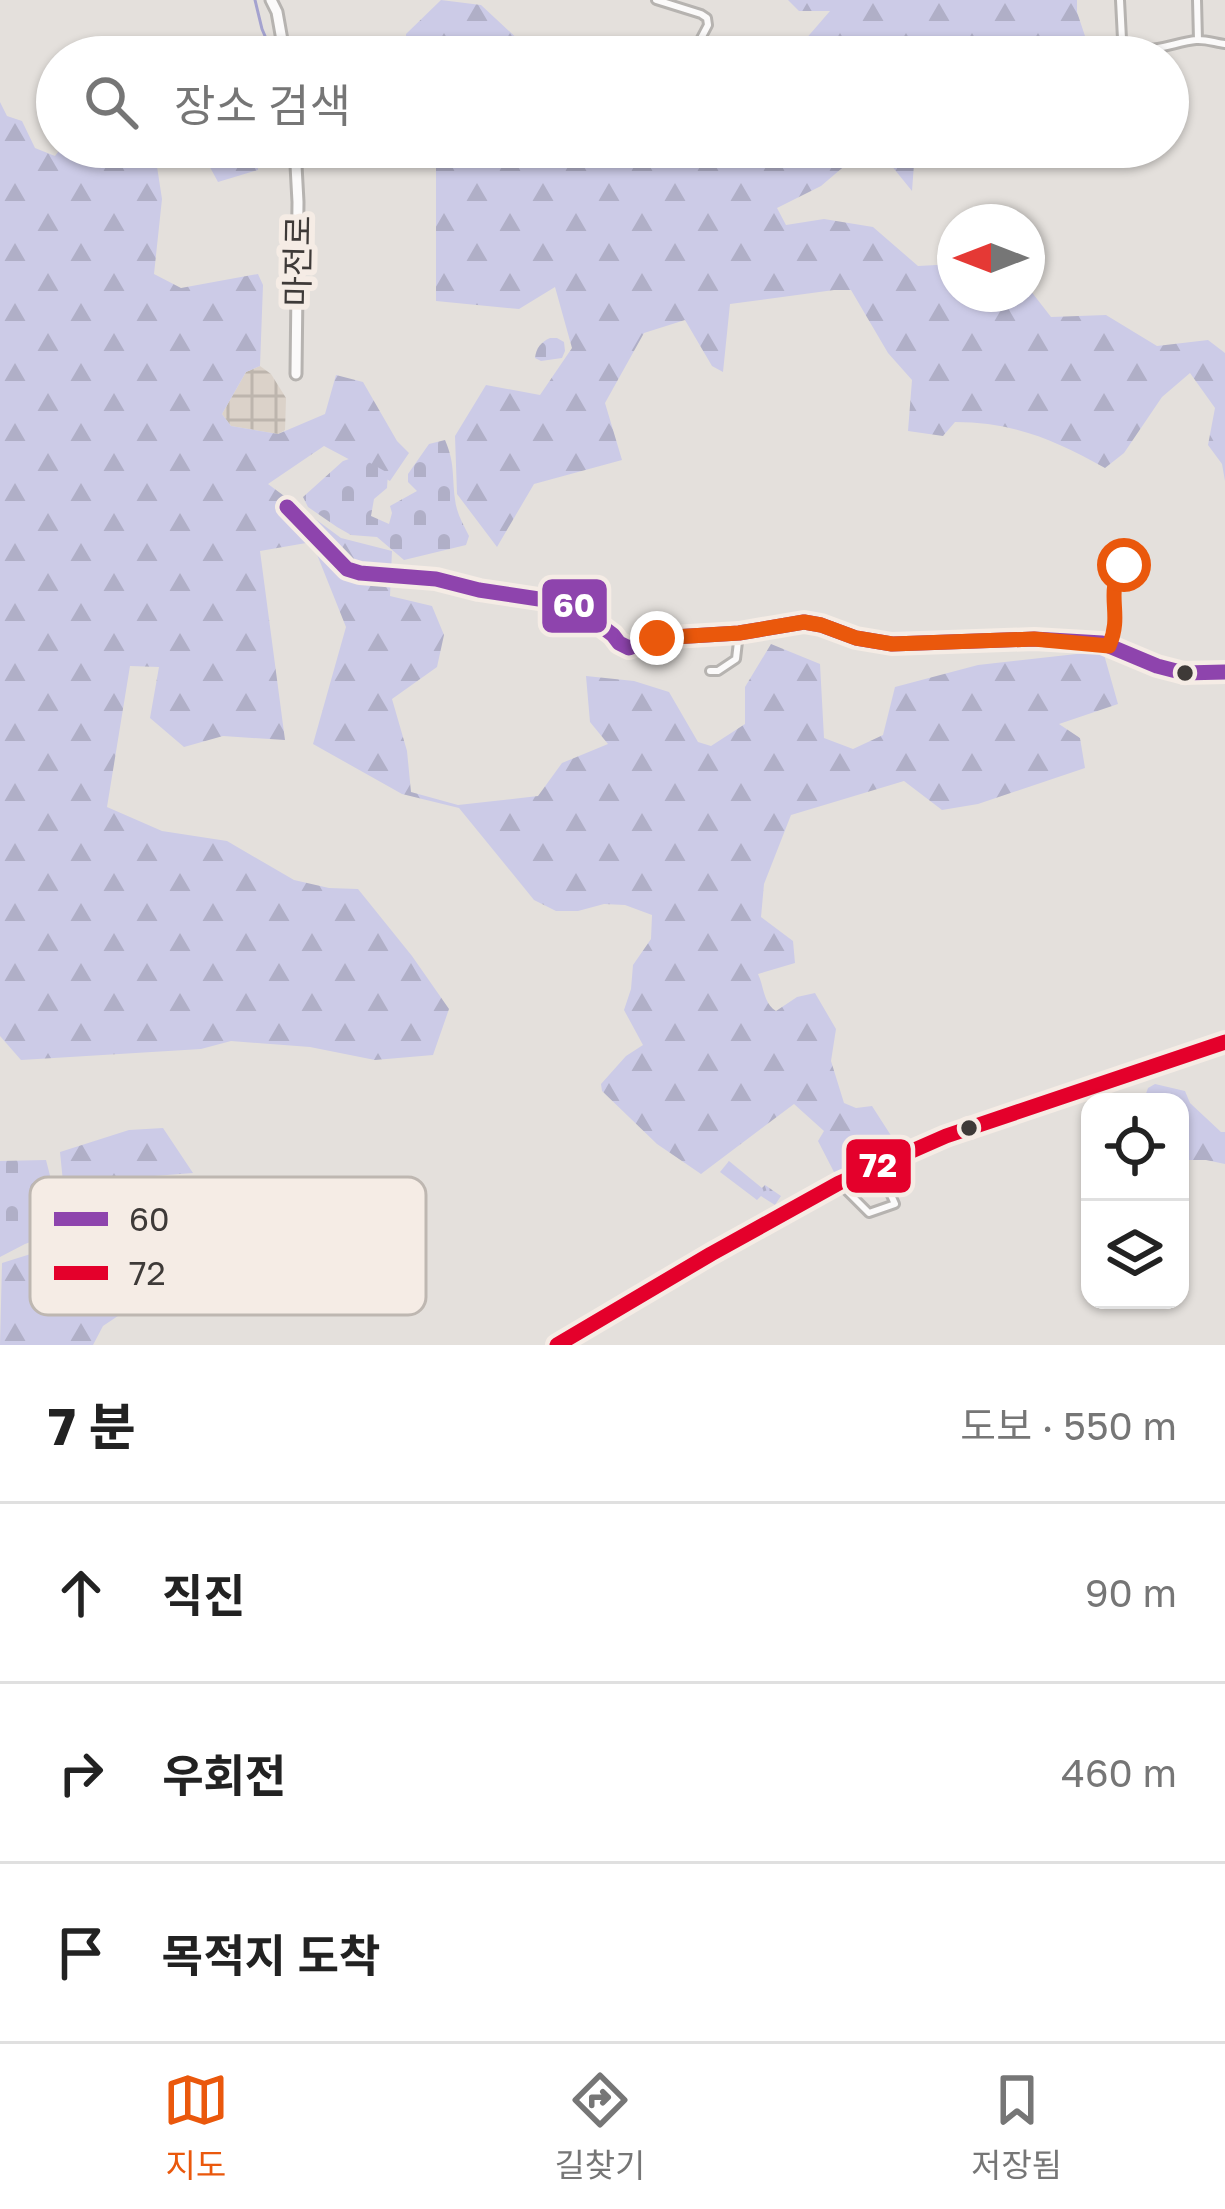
<!DOCTYPE html>
<html lang="ko">
<head>
<meta charset="utf-8">
<style>
	:root { --surface:#fff; --page:#f6f6f6; --text:#222; --muted:#767676; --line:#e0e0e0; --accent:#ea580c }
	body { margin:0; font-family:"Golos Text","Noto Sans KR",sans-serif; background:var(--page); color:var(--text) }
	.controls { position:absolute; right:36px; bottom:36px; display:grid; overflow:hidden; border-radius:24px; box-shadow:0 3px 9px #0004 }
	.controls button { width:108px; height:108px; display:grid; place-items:center; padding:0; border:0; border-bottom:3px solid var(--line); background:var(--surface); color:var(--text); font:60px sans-serif }
	.compass { position:absolute; left:937px; top:204px; width:108px; height:108px; border-radius:50%; background:var(--surface); box-shadow:0 3px 9px #0004; rotate:270deg }
	.stop { position:absolute; width:36px; height:36px; margin:-27px; border:9px solid #ea580c; border-radius:50%; background:#fff }
	.stop.end { background:#ea580c; border-color:#fff; box-shadow:0 3px 12px #0008 }
	.list { margin:0; padding:0; list-style:none }
	h2 { display:flex; justify-content:space-between; align-items:center; height:156px; margin:0; padding:0 48px; font-size:51px }
	h2 small { font-size:39px; font-weight:400; color:var(--muted) }
	.list li { display:grid; grid-template-columns:78px 1fr auto; gap:36px; align-items:center; box-sizing:border-box; height:180px; padding:0 48px; border-top:3px solid var(--line) }
	.list b { display:block; font-size:45px; white-space:nowrap }
	.list em { font-size:39px; font-style:normal; color:var(--muted) }
	.icon { flex:none; width:66px; height:66px; fill:none; stroke:currentColor; stroke-width:2; stroke-linecap:round; stroke-linejoin:round }
	.map { position:relative; flex:none; width:1225px; height:1345px; overflow:hidden }
	.search { position:absolute; background:var(--surface); box-shadow:0 3px 9px #0004; left:36px; right:36px; top:36px; height:132px; display:flex; align-items:center; gap:30px; box-sizing:border-box; padding:0 42px; border-radius:66px; color:var(--muted); font-size:45px }
	.sheet { height:696px; background:var(--surface) }
	nav { display:flex; justify-content:space-around; align-items:center; box-sizing:border-box; height:168px; border-top:3px solid var(--line); background:var(--surface); font-size:33px; color:var(--muted) }
	nav a { display:grid; justify-items:center; gap:6px }
	nav .on { color:var(--accent) }
	.map>svg:first-child { display:block }
	.industrial { fill:url(#industrial-grid) }
	.grass { fill:url(#grass-tufts) }
	.forest { fill:url(#forest-firs) }
	.cemetery { fill:url(#cemetery-stones) }
	.lines { fill:none; stroke-linecap:round; stroke-linejoin:round }
	.stream { stroke:#a4a2cf; stroke-width:3 }
	.street-casing { stroke:#b6b3b0; stroke-width:12 }
	.secondary-casing { stroke:#b6b3b0; stroke-width:15 }
	.street { stroke:#fbfafa; stroke-width:6 }
	.secondary { stroke:#fbfafa; stroke-width:9 }
	.bus-1-casing { stroke:#f5ece5; stroke-width:24 }
	.bus-2-casing { stroke:#f5ece5; stroke-width:24 }
	.bus-1 { stroke:#8e44ad; stroke-width:15 }
	.bus-2 { stroke:#e4002b; stroke-width:15 }
	.route { stroke:#ea580c; stroke-width:15 }
	.bus-dot { fill:#3e3a38; stroke:#f5ece5; stroke-width:4.5 }
	.labels { text-anchor:middle; dominant-baseline:central; stroke-width:12; stroke-linejoin:round; paint-order:stroke }
	.street-label { font-size:33px; fill:#3e3a38; stroke:#f5ece5 }
	.key { fill:#f5ece5; stroke:#beb7b1; stroke-width:3 }
	.key-label { font-size:33px; fill:#3e3a38 }
	.line-badge { stroke:#f5ece5; stroke-width:4.5 }
	.badge-label { font-size:33px; text-anchor:middle; font-weight:bold; fill:#fff }
</style>
</head>
<body>
<div class="map">
<svg width="1225" height="1345" viewBox="0 0 1225 1345">
	<defs>
		<pattern id="industrial-grid" width="8" height="8" patternUnits="userSpaceOnUse" patternTransform="scale(3)"><rect width="8" height="8" fill="#dbd2c9"/><path d="M0 4h8M4 0v8" fill="none" stroke="#bdb5ad"/></pattern>
		<pattern id="grass-tufts" width="24" height="20" patternUnits="userSpaceOnUse" patternTransform="scale(3)"><rect width="24" height="20" fill="#cccbe7"/><path d="M3 7l-1-3M5 7V3M7 7l1-3M15 17l-1-3M17 17v-4M19 17l1-3" fill="none" stroke="#b0afc7"/></pattern>
		<pattern id="forest-firs" width="22" height="20" patternUnits="userSpaceOnUse" patternTransform="scale(3)"><rect width="22" height="20" fill="#cccbe7"/><path d="M5 1l3.5 6h-7zM16 11l3.5 6h-7z" fill="#b0afc7"/></pattern>
		<pattern id="cemetery-stones" width="16" height="16" patternUnits="userSpaceOnUse" patternTransform="scale(3)"><rect width="16" height="16" fill="#cccbe7"/><path d="M2 7V4a2 2 0 0 1 4 0v3zM10 15v-3a2 2 0 0 1 4 0v3z" fill="#b0afc7"/></pattern>
	</defs>
	<rect width="100%" height="100%" fill="#e4e0dc"/>
	<path class="industrial" d="M 260,366 L 271,374 L 286,398 L 285,430 L 278,434 L 231,426 L 222,414 L 246,372 Z"/>
	<path class="grass" d="M 729,1161 L 762,1188 L 765,1185 L 781,1196 L 775,1205 L 761,1196 L 757,1200 L 720,1172 Z"/>
	<path class="forest" d="M 441,0 L 481,5 L 537,57 L 407,57 L 406,34 Z
		M 788,0 L 1077,0 L 1077,12 L 1090,51 L 1086,57 L 786,57 L 798,48 L 830,11 L 799,11 Z
		M 191,42 L 221,47 L 227,57 L 129,57 Z
		M 0,102 L 7,116 L 22,121 L 35,148 L 55,156 L 62,147 L 177,147 L 156,160 L 162,199 L 154,274 L 181,288 L 258,274 L 263,285 L 260,366 L 246,372 L 222,414 L 231,426 L 278,434 L 325,414 L 336,375 L 363,382 L 397,441 L 409,453 L 390,481 L 324,446 L 268,484 L 341,538 L 392,551 L 390,596 L 432,606 L 444,635 L 437,667 L 392,699 L 407,751 L 411,792 L 458,805 L 538,796 L 562,763 L 608,744 L 590,722 L 586,676 L 634,681 L 669,692 L 698,742 L 711,746 L 745,724 L 745,687 L 771,644 L 820,664 L 824,738 L 853,749 L 883,735 L 895,687 L 978,665 L 1103,651 L 1118,704 L 1059,724 L 1080,738 L 1085,768 L 978,804 L 942,810 L 904,781 L 791,815 L 764,884 L 761,917 L 793,941 L 795,963 L 758,974 C 764,986 763,1003 776,1011 L 797,997 L 815,993 L 836,1029 L 831,1061 L 844,1103 L 856,1108 L 872,1106 L 899,1148 L 835,1174 L 818,1141 L 824,1131 L 794,1104 L 701,1174 L 657,1144 L 602,1091 L 601,1084 L 626,1056 L 643,1045 L 624,1010 L 631,989 L 633,965 L 651,939 L 652,915 L 625,905 L 604,904 L 578,911 L 556,911 L 534,900 L 459,808 L 402,794 L 313,744 L 346,627 L 312,542 L 260,551 L 285,740 L 223,736 L 184,747 L 150,718 L 159,667 L 130,666 L 107,807 L 162,831 L 227,841 L 294,880 L 329,888 L 358,889 L 412,956 L 449,1009 L 433,1055 L 375,1060 L 310,1047 L 231,1041 L 201,1049 L 21,1060 L 0,1036 Z
		M 199,147 L 257,147 L 258,170 L 218,182 Z
		M 436,147 L 941,147 L 940,151 L 914,164 L 912,191 L 882,154 L 848,163 L 821,186 L 777,208 L 786,225 L 824,219 L 873,227 L 918,266 L 955,264 L 955,294 L 1027,294 L 1027,286 L 1051,317 L 1106,315 L 1157,346 L 1208,340 L 1225,353 L 1225,481 L 1222,464 L 1208,445 L 1215,408 L 1190,373 L 1162,397 L 1124,453 L 1105,468 C 1055,440 1013,422 955,422 L 943,436 L 908,431 L 912,380 L 888,353 L 851,290 L 834,290 L 730,304 L 723,372 L 712,366 L 685,320 L 644,333 L 605,403 L 622,460 L 534,484 L 497,547 L 457,494 L 455,436 L 486,385 L 540,395 L 572,348 L 555,287 L 519,309 L 436,301 Z
		M 1155,1084 L 1185,1091 L 1190,1103 L 1221,1132 L 1225,1132 L 1225,1164 L 1206,1160 L 1180,1160 L 1180,1102 L 1143,1102 L 1148,1088 Z
		M 163,1128 L 193,1173 L 116,1179 L 112,1215 L 160,1232 L 209,1255 L 103,1326 L 93,1345 L 0,1345 L 2,1263 L 69,1242 L 60,1152 L 129,1130 Z"/>
	<path class="cemetery" d="M 550,338 L 557,338 L 564,342 L 565,351 L 562,358 L 541,361 L 535,358 C 536,348 541,342 550,338 Z
		M 445,440 C 455,463 452,475 455,499 C 456,512 463,524 469,536 L 466,545 L 404,560 L 377,537 L 351,535 L 337,527 L 308,507 L 303,497 L 343,461 L 358,456 L 388,473 L 387,488 L 374,499 L 371,516 L 389,524 L 392,513 L 390,506 L 417,491 L 408,482 L 408,474 L 429,444 Z
		M 46,1160 L 64,1230 L 25,1244 L 0,1257 L 0,1161 Z"/>
	<g class="lines">
		<path class="stream" d="M 255,0 L 262,29 L 274,57"/>
		<g class="street-casing">
			<path id="street" d="M 1120,0 L 1122,39 C 1141,60 1172,42 1196,40 C 1205,39 1216,43 1225,44
				M 1197,0 L 1198,40
				M 643,57 L 698,44 L 708,25 L 707,18 L 701,14 L 656,0
				M 287,507 L 347,569 L 360,573 L 436,579 L 479,590 L 572,604 L 613,635 L 619,643 L 629,648 L 657,638 L 739,633 L 804,622 L 821,625 L 856,638 L 892,644 L 1034,639 L 1102,643 L 1157,666 L 1184,673 L 1225,672
				M 1109,646 C 1129,601 1091,587 1141,553
				M 710,671 L 718,671 L 736,659 L 739,633
				M 839,1183 L 869,1213 L 895,1204 L 886,1184 L 889,1161"/>
		</g>
		<g class="secondary-casing">
			<path id="secondary" d="M 271,0 L 277,12 L 285,57
				M 295,147 L 298,202 L 296,374
				M 557,1345 L 711,1254 L 839,1183 L 946,1136 L 1225,1042"/>
		</g>
		<use href="#street" class="street"/>
		<use href="#secondary" class="secondary"/>
		<g class="bus-1-casing">
			<path id="bus-1" d="M 287,507 L 347,569 L 360,573 L 436,579 L 479,590 L 572,604 L 613,635 L 619,643 L 629,648 L 657,638 L 739,633 L 804,622 L 821,625 L 856,638 L 892,644 L 1034,639 L 1102,643 L 1157,666 L 1184,673 L 1225,672"/>
		</g>
		<g class="bus-2-casing">
			<path id="bus-2" d="M 557,1345 L 711,1254 L 839,1183 L 946,1136 L 1225,1042"/>
		</g>
		<use href="#bus-1" class="bus-1"/>
		<use href="#bus-2" class="bus-2"/>
	</g>
	<g class="lines">
		<path class="route" d="M 657,638 L 739,633 L 804,622 L 821,625 L 856,638 L 892,644 L 1034,639 L 1109,646 C 1124,612 1103,593 1124,565"/>
	</g>
	<g class="bus-dot">
		<circle cx="1185" cy="673" r="10"/>
		<circle cx="969" cy="1128" r="10"/>
	</g>
	<g class="labels">
		<g class="street-label">
			<text transform="translate(297 261) rotate(-89)">마전로</text>
		</g>
	</g>
	<rect x="30" y="1177" width="396" height="138" rx="18" class="key"/>
	<rect x="54" y="1212" width="54" height="14" fill="#8e44ad"/>
	<rect x="54" y="1266" width="54" height="14" fill="#e4002b"/>
	<g class="key-label">
		<text x="129" y="1231">60</text>
		<text x="129" y="1285">72</text>
	</g>
	<g class="line-badge">
		<rect x="540" y="577" width="69" height="58" rx="12" fill="#8e44ad"/>
		<rect x="844" y="1137" width="69" height="58" rx="12" fill="#e4002b"/>
	</g>
	<g class="badge-label">
		<text x="574" y="617">60</text>
		<text x="878" y="1177">72</text>
	</g>
</svg>
<div class="controls">
<button><svg class="icon" aria-label="locate" viewBox="0 0 24 24"><circle cx="12" cy="12" r="6"/><path d="M12 2v4M12 18v4M2 12h4M18 12h4"/></svg></button>
<button><svg class="icon" aria-label="layers" viewBox="0 0 24 24"><path d="M12 4l9 5-9 5-9-5zM3 14l9 5 9-5"/></svg></button>
</div>
<svg class="compass" viewBox="-18 -18 36 36"><path d="M0-13l5 13h-10z" fill="#e53935"/><path d="M0 13l5-13h-10z" fill="#767676"/></svg>
<div class="stop" style="left:1124px;top:565px"></div>
<div class="stop end" style="left:657px;top:638px"></div>
<div class="search"><svg class="icon" aria-label="search" viewBox="0 0 24 24"><circle cx="10" cy="10" r="6"/><path d="M15 15l6 6"/></svg>장소 검색</div>
</div>
<section class="sheet">
<h2>7 분<small>도보 · 550 m</small></h2>
<ul class="list">
<li><svg class="icon" aria-label="ahead" viewBox="0 0 24 24"><path d="M12 20V5M6 11l6-6 6 6"/></svg><div><b>직진</b></div><em>90 m</em></li>
<li><svg class="icon" aria-label="right" viewBox="0 0 24 24"><path d="M7 20v-9h11M14 6l5 5-5 5"/></svg><div><b>우회전</b></div><em>460 m</em></li>
<li><svg class="icon" aria-label="arrive" viewBox="0 0 24 24"><path d="M6 21V4h12l-3 4 3 4H6"/></svg><div><b>목적지 도착</b></div></li>
</ul>
</section>
<nav>
<a class="on"><svg class="icon" aria-label="map" viewBox="0 0 24 24"><path d="M3 6l6-2 6 2 6-2v14l-6 2-6-2-6 2zM9 4v14M15 6v14"/></svg>지도</a>
<a><svg class="icon" aria-label="directions" viewBox="0 0 24 24"><path d="M12 3l9 9-9 9-9-9zM9 14v-3h6M13 9l2 2-2 2"/></svg>길찾기</a>
<a><svg class="icon" aria-label="saved" viewBox="0 0 24 24"><path d="M7 4h10v16l-5-4-5 4z"/></svg>저장됨</a>
</nav>
</body>
</html>
